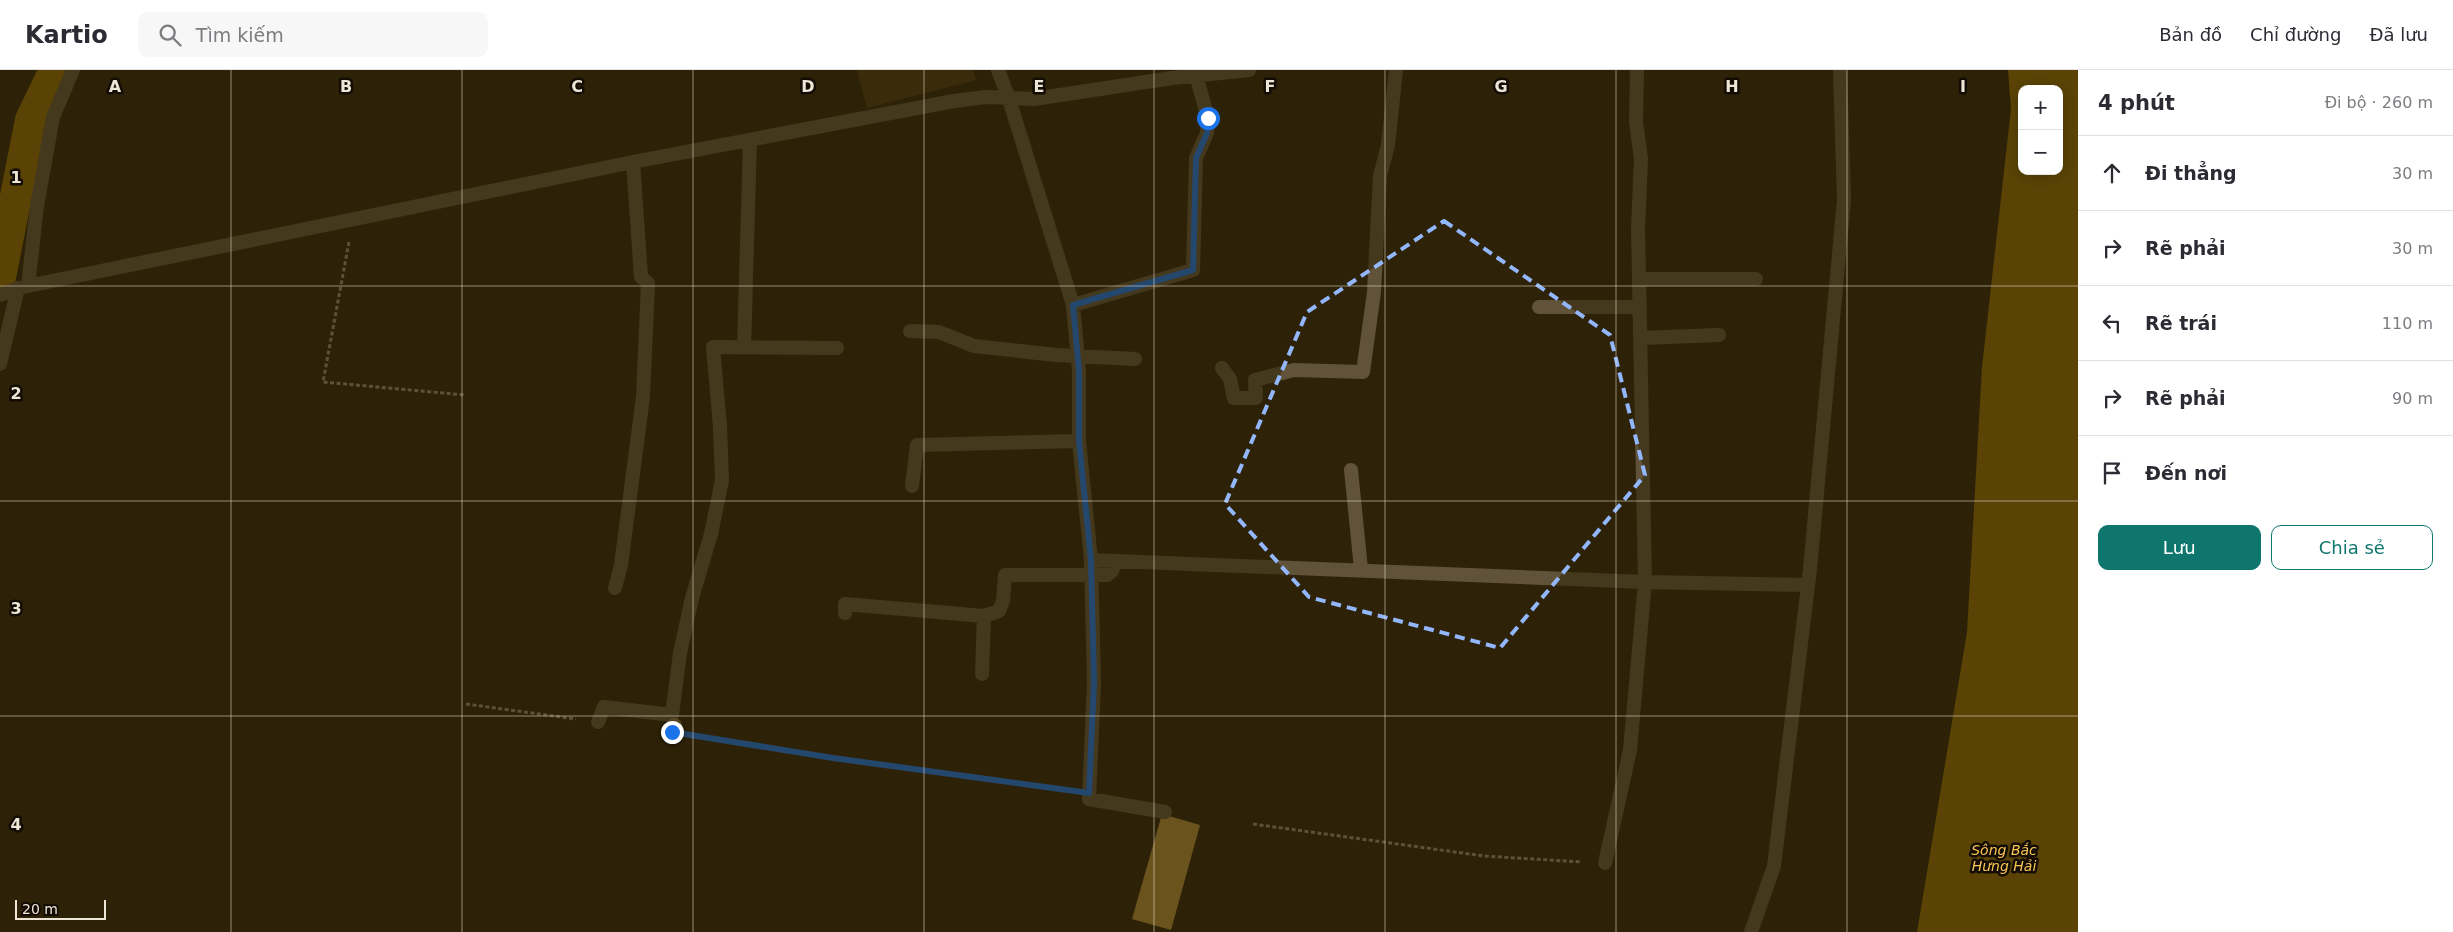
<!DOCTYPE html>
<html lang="vi">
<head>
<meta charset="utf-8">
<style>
	:root { --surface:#fff; --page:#f7f7f7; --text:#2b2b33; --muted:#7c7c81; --line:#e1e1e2; --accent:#0f766e }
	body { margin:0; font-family:"DejaVu Sans",sans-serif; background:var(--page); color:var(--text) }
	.controls { position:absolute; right:15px; top:15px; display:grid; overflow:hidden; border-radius:10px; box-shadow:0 2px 12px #0003 }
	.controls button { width:45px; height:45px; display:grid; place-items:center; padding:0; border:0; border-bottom:1px solid var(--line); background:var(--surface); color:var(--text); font:25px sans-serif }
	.scale { position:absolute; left:15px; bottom:12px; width:91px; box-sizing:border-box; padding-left:5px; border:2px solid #ede5d6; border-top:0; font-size:14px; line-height:18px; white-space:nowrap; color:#ede5d6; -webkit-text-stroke:4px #120c04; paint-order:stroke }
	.stop { position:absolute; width:15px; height:15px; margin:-11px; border:4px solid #1a73e8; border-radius:50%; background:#fff }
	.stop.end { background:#1a73e8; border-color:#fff; box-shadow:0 1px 5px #0008 }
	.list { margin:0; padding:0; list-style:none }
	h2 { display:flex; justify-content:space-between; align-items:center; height:65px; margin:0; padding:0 20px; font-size:21px }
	h2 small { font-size:16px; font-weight:400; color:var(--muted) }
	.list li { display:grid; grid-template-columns:32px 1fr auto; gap:15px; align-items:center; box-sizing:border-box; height:75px; padding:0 20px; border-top:1px solid var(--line) }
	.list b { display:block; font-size:19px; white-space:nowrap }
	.list em { font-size:16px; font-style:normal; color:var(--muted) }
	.actions { display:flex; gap:10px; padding:15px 20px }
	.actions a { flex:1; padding:11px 0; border:1px solid var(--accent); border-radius:10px; text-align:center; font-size:18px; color:var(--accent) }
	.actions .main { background:var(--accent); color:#fff }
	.icon { flex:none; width:28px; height:28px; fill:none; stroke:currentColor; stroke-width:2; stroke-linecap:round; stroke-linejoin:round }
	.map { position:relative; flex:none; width:2078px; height:862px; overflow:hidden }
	header { display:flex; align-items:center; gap:30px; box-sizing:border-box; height:70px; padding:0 25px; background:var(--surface); border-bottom:1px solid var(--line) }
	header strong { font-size:24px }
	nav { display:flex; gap:28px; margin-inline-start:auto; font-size:18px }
	.search { width:350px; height:45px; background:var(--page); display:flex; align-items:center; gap:12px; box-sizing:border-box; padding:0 18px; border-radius:10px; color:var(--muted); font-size:19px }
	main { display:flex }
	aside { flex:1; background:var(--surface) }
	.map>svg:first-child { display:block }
	.green { fill:#4a3710 }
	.water { fill:#906a03; fill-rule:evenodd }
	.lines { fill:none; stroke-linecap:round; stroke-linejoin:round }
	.canal { stroke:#906a03; stroke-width:32 }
	.building { fill:#b78f3b }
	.path { stroke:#948a76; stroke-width:3; stroke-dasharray:4 2.5; stroke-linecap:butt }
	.minor { stroke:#615339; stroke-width:14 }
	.secondary { stroke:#615339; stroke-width:14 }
	.tree { fill:#9d8147 }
	.route { stroke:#1a73e8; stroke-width:6 }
	.marked { fill:none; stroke:#93b7fd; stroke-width:4; stroke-dasharray:10 6; stroke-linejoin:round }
	.grid { fill:none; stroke:#ede5d6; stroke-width:1; stroke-opacity:0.55 }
	.labels { text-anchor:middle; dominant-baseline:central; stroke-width:5; stroke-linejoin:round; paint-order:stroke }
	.water-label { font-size:14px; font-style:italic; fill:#fbc554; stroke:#120c04 }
	.grid-label { font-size:16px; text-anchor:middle; font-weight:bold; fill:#ede5d6; stroke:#120c04; stroke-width:5; stroke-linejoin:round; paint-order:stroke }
</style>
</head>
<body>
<header>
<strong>Kartio</strong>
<div class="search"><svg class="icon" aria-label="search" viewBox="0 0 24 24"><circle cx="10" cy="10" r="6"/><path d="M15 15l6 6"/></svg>Tìm kiếm</div>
<nav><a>Bản đồ</a><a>Chỉ đường</a><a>Đã lưu</a></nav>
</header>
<main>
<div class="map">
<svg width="2078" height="862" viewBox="0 0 2078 862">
	<rect width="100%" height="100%" fill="#2e2208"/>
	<path class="green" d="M 857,0 L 973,0 L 976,10 L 867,38 Z"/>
	<path class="water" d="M 2008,0 L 2078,0 L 2078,862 L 1917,862 L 1967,562 L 1982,297 L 2011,39 ZM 2022,19 L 2059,19 L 2059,101 L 2022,101 Z"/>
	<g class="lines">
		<path class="canal" d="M 0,207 L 31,50 L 55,0"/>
	</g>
	<path class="building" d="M 1162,744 L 1200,755 L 1171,860 L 1132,849 Z"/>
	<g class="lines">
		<path class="path" d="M 349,172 L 323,312 L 465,325
			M 466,634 L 576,649
			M 683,664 L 833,687 L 1068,720
			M 1253,754 L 1484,786 L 1582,792"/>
		<path class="minor" d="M 998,0 L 1009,29 L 1073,235 L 1079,301 L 1079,371 L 1091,490 L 1094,612 L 1089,729 L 1165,742
			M 1640,209 L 1756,209
			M 28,216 L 37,136 L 53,47 L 73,0
			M 0,225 L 18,218 L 633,92 L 954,31 L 986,27 L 1034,29 L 1172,8 L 1249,0
			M 1073,235 L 1193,200 L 1196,88 L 1207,63 L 1208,48 L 1196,5
			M 1539,237 L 1640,237
			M 910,261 L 939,262 L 974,276 L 1056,285 L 1135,289
			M 1641,268 L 1719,265
			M 744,278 L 750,71
			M 0,294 L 18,218
			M 1222,298 L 1230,309 L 1234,328 L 1256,328 L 1255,310 L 1294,300 L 1363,302 L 1374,222 L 1380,106 L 1388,75 L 1396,0
			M 1351,400 L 1361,499
			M 912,416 L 917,375 L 1079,371
			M 1091,490 L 1645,512 L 1808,515
			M 615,518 L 621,495 L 643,327 L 648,213 L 641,207 L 633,92
			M 845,543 L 845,534 L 984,546 L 999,541 L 1003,531 L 1005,505 L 1107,505 L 1112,501 L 1115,491
			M 982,604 L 984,546
			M 598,652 L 604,637 L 672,645 L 680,583 L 692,528 L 711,464 L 722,410 L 720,357 L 713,277 L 837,278
			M 1605,793 L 1630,680 L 1645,512 L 1638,158 L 1641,89 L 1636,52 L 1637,0"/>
		<path class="secondary" d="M 1751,862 L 1774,796 L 1810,499 L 1844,130 L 1840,0"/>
	</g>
	<circle class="tree" cx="674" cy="656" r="8"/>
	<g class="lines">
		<path class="route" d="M 672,662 L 833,688 L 1089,723 L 1094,612 L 1091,490 L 1079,371 L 1079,301 L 1073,235 L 1193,200 L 1196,88 L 1207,63 L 1208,48"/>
	</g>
	<path d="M0 0H2078V862H0ZM 1444,151 L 1610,265 L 1645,405 L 1500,578 L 1309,527 L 1225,434 L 1307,242 Z" fill="#2e2208" fill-opacity=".55" fill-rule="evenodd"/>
	<path class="marked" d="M 1444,151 L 1610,265 L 1645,405 L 1500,578 L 1309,527 L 1225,434 L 1307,242 Z"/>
	<path class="grid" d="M 231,0 L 231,862M 462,0 L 462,862M 693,0 L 693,862M 924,0 L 924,862M 1154,0 L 1154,862M 1385,0 L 1385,862M 1616,0 L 1616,862M 1847,0 L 1847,862M 0,216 L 2078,216M 0,431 L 2078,431M 0,646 L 2078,646"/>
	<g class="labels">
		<g class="water-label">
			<text x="2004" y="780">Sông Bắc<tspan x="2004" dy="16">Hưng Hải</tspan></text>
		</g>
	</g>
	<g class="grid-label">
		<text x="115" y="22">A</text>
		<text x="346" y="22">B</text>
		<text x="577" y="22">C</text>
		<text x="808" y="22">D</text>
		<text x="1039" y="22">E</text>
		<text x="1270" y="22">F</text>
		<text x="1501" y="22">G</text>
		<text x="1732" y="22">H</text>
		<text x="1963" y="22">I</text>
		<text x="16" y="113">1</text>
		<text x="16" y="329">2</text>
		<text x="16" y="544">3</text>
		<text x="16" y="760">4</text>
	</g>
</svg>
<div class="controls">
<button>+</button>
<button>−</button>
</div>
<div class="scale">20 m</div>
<div class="stop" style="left:1208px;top:48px"></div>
<div class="stop end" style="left:672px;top:662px"></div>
</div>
<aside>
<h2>4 phút<small>Đi bộ · 260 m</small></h2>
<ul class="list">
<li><svg class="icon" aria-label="ahead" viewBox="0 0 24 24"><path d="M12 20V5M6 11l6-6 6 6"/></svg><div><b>Đi thẳng</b></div><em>30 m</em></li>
<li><svg class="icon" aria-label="right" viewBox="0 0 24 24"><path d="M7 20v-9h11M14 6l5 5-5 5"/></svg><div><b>Rẽ phải</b></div><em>30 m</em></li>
<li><svg class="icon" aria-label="left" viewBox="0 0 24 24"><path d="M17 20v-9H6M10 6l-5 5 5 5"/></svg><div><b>Rẽ trái</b></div><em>110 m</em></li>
<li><svg class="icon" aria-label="right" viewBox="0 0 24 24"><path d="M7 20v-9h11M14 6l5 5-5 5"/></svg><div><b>Rẽ phải</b></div><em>90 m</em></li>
<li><svg class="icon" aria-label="arrive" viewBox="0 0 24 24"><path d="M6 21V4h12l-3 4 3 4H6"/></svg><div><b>Đến nơi</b></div></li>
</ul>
<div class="actions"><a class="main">Lưu</a><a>Chia sẻ</a></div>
</aside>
</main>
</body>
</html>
